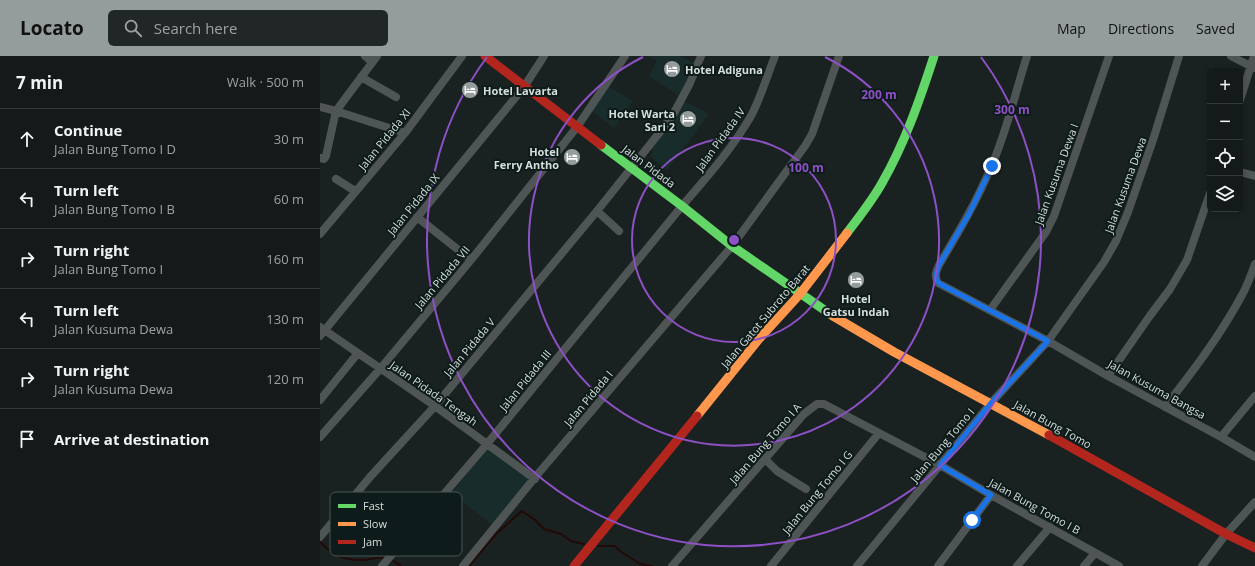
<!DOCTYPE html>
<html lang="en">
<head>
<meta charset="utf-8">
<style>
	:root { --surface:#141a19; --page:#212726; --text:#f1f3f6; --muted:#9da1a2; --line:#333838; --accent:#949d9c }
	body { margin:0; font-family:"Open Sans",sans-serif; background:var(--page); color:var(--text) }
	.controls { position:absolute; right:12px; top:12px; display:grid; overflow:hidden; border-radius:6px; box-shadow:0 2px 6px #0003 }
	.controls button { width:36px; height:36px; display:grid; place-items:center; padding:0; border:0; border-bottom:1px solid var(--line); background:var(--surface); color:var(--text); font:20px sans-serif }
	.stop { position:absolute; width:12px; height:12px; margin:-9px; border:3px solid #1a73e8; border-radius:50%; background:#fff }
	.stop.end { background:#1a73e8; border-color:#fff; box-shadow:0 1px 4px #0008 }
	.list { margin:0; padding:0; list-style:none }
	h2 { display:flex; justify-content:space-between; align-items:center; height:52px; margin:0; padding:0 16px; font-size:17px }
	h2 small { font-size:13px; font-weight:400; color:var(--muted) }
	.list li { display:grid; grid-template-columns:26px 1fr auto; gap:12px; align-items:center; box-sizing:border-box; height:60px; padding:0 16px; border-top:1px solid var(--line) }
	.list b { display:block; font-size:15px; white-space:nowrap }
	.list p { margin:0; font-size:13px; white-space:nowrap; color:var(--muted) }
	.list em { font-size:13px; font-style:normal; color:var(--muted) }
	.icon { flex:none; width:22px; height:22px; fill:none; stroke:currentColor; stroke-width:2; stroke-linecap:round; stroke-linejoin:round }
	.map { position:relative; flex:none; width:935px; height:510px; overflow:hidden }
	header { display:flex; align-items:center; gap:24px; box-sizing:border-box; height:56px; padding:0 20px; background:var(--accent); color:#111 }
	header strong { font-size:19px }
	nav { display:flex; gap:22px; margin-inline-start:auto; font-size:14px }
	.search { width:280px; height:36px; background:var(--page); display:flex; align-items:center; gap:10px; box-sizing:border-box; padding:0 14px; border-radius:6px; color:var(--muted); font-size:15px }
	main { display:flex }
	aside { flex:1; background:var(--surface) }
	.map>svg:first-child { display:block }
	.built { fill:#182d2b }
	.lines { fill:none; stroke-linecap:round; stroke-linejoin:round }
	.stream { stroke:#230907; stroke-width:2 }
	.street { stroke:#4e5554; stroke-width:8 }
	.fast { stroke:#63d668; stroke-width:9 }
	.slow { stroke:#ff974d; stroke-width:9 }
	.jam { stroke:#b3261e; stroke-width:9 }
	.route { stroke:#1a73e8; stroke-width:5 }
	.ring { fill:none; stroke:#8d50c5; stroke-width:2 }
	.labels { text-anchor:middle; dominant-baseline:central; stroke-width:4; stroke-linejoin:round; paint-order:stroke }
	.poi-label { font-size:11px; font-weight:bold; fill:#d6dfde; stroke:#0d1c1a; text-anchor:start }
	.street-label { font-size:11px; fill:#d6dfde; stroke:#0d1c1a }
	.key { fill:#0d1c1a; stroke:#495655; stroke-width:1 }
	.key-label { font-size:11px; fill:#d6dfde }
	.centre { fill:#8d50c5; stroke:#0d1c1a; stroke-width:2 }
	.ring-label { font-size:12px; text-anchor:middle; font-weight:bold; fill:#8d50c5; stroke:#0d1c1a; stroke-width:4; stroke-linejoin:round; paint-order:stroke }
</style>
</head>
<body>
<header>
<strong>Locato</strong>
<div class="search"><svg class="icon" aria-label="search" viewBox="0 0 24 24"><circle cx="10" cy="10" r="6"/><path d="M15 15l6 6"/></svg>Search here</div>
<nav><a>Map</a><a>Directions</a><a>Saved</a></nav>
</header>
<main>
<aside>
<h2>7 min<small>Walk · 500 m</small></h2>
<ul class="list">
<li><svg class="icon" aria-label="ahead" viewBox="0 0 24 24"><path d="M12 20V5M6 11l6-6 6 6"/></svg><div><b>Continue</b><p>Jalan Bung Tomo I D</p></div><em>30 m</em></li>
<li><svg class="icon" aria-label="left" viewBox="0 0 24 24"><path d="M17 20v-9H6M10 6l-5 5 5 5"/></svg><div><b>Turn left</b><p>Jalan Bung Tomo I B</p></div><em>60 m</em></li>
<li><svg class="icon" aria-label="right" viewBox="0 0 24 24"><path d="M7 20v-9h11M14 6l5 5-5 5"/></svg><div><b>Turn right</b><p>Jalan Bung Tomo I</p></div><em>160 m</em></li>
<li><svg class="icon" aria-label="left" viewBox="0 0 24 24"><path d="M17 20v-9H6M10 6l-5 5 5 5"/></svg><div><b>Turn left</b><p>Jalan Kusuma Dewa</p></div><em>130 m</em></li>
<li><svg class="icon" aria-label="right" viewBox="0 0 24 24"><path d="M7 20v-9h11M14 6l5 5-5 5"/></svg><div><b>Turn right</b><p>Jalan Kusuma Dewa</p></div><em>120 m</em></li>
<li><svg class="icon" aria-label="arrive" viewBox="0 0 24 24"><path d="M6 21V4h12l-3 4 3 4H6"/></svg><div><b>Arrive at destination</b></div></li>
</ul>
</aside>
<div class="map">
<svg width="935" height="510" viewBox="0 0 935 510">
	<rect width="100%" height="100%" fill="#1a2221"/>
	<path class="built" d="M 326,0 L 359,0 L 374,7 L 363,32 L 358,39 L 329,20 L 337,4 Z
		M 289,31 L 313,45 L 294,72 L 272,55 Z
		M 364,45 L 389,58 L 347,114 L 330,100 L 333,95 L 330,92 Z
		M 167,391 L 210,423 L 173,470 L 132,437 Z"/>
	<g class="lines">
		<path class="stream" d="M 0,486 C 14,500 25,505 45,504 C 52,503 59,500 67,502
			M 278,490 L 295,490 L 300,495 L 320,508 L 332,510
			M 71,503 L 81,510
			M 149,510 L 176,478 L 202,455 L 215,464 L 224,473 L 241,478 L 251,485 L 264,488"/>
		<path class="street" d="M 45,0 L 52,6
			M 707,0 C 695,37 687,76 671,111 C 657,145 638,177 619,209 C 616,216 614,220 618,227 L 728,285 L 788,320 L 901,381 L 935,401
			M 911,0 L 934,12
			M 41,21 L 76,41
			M 920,44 L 934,0
			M 0,51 L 16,55 L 85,77
			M 0,102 L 4,103 L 6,100 L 16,55 L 57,0
			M 920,116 L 935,120
			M 16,123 L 35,135
			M 277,155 L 299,175
			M 97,161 L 151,204
			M 0,178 L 85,77 L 142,0
			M 670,254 L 726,176 L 734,160 L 789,0
			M 0,271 L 115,350 L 215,423
			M 0,280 L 204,31 L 224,0
			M 788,320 L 829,261 L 850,233 L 867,204 L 890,137
			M 0,344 L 38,297
			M 845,351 C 873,315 900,280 922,239 C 927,230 931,219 935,208
			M 0,381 L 60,313 L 151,204 L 257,71 L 305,0
			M 901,381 L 935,340
			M 445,403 L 457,415 L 486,433
			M 0,481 L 50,421 L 115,350 L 277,155 L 340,76 L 354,57 L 370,27 L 381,0
			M 62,510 L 167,388 L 362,150 C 386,122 412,93 431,60 C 441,41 447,20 455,0
			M 143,510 L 217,419 L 412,190 L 485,90 L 492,78 L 519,0
			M 352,510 L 484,358 L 497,348 L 504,348 L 620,409 L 671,439 L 799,510
			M 451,510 L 559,377
			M 537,510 L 671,347 L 728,285 L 784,206 L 796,185 L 808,156 L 833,84 L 859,0
			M 618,510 L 671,439
			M 697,510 L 730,471
			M 764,510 L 775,497
			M 882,510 L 906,478 L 935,446"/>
		<path class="fast" d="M 281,89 L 362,150 L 412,190 L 513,260
			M 527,177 C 539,161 552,145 562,127 C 585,87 600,43 614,0"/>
		<path class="slow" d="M 513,260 L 574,296 L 729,379
			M 377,360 L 439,283 L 480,238 L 527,177"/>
		<path class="jam" d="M 165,0 L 281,89
			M 729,379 L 906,478 L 935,492
			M 254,510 L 377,360"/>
	</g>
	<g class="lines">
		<path class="route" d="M 652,464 L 671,439 L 620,409 L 671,347 L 728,285 L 622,229 C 613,224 616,217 619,209 L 649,158 L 672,110"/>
	</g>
	<g class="ring">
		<circle cx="414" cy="184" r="102"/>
		<path d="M505 1A205 205 0 1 1 323 1"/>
		<path d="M661 1A307 307 0 1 1 167 1"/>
	</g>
	<defs>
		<g id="hotel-disc" transform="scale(0.9)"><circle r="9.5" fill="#949d9c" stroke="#0d1c1a"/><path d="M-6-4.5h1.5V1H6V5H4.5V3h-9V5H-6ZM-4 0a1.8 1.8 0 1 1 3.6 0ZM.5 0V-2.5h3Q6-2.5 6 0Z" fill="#fff"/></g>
	</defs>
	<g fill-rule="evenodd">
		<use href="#hotel-disc" x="352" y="13"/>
		<use href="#hotel-disc" x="150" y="34"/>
		<use href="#hotel-disc" x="368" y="63"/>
		<use href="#hotel-disc" x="252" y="101"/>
		<use href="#hotel-disc" x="536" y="224"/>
	</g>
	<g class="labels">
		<g class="poi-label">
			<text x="365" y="13">Hotel Adiguna</text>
			<text x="163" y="34">Hotel Lavarta</text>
			<text x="355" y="57" text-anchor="end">Hotel Warta<tspan x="355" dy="13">Sari 2</tspan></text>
			<text x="239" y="95" text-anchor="end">Hotel<tspan x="239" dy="13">Ferry Antho</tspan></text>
			<text x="536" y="242" text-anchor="middle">Hotel<tspan x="536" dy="13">Gatsu Indah</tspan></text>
		</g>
		<g class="street-label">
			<text transform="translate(64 83) rotate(-51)">Jalan Pidada XI</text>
			<text transform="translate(400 83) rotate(-54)">Jalan Pidada IV</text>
			<text transform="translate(329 110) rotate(37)">Jalan Pidada</text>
			<text transform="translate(736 118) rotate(-70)">Jalan Kusuma Dewa I</text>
			<text transform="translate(805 129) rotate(-70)">Jalan Kusuma Dewa</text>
			<text transform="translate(93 148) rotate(-51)">Jalan Pidada IX</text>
			<text transform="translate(122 221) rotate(-50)">Jalan Pidada VII</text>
			<text transform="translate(445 260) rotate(-50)">Jalan Gatot Subroto Barat</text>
			<text transform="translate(149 291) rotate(-50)">Jalan Pidada V</text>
			<text transform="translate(205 324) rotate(-51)">Jalan Pidada III</text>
			<text transform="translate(837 333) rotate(29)">Jalan Kusuma Bangsa</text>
			<text transform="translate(114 337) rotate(35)">Jalan Pidada Tengah</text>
			<text transform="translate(268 342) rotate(-50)">Jalan Pidada I</text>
			<text transform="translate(733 368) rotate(29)">Jalan Bung Tomo</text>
			<text transform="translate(445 387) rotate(-49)">Jalan Bung Tomo I A</text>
			<text transform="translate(622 389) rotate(-50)">Jalan Bung Tomo I</text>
			<text transform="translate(497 436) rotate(-51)">Jalan Bung Tomo I G</text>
			<text transform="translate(715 450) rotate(29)">Jalan Bung Tomo I B</text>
		</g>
	</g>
	<rect x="10" y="436" width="132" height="64" rx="6" class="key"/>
	<rect x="18" y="448" width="18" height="4" fill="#63d668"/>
	<rect x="18" y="466" width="18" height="4" fill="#ff974d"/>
	<rect x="18" y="484" width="18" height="4" fill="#b3261e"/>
	<g class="key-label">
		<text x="43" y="454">Fast</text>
		<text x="43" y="472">Slow</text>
		<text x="43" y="490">Jam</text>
	</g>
	<circle cx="414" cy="184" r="6" class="centre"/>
	<g class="ring-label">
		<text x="559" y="43">200 m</text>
		<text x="692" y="58">300 m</text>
		<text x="486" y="116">100 m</text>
	</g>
</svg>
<div class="controls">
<button>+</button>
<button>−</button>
<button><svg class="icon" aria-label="locate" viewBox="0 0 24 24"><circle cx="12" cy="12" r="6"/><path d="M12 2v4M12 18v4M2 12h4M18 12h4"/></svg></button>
<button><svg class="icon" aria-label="layers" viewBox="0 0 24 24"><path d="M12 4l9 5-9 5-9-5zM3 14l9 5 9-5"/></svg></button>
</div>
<div class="stop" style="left:652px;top:464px"></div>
<div class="stop end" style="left:672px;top:110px"></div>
</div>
</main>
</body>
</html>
